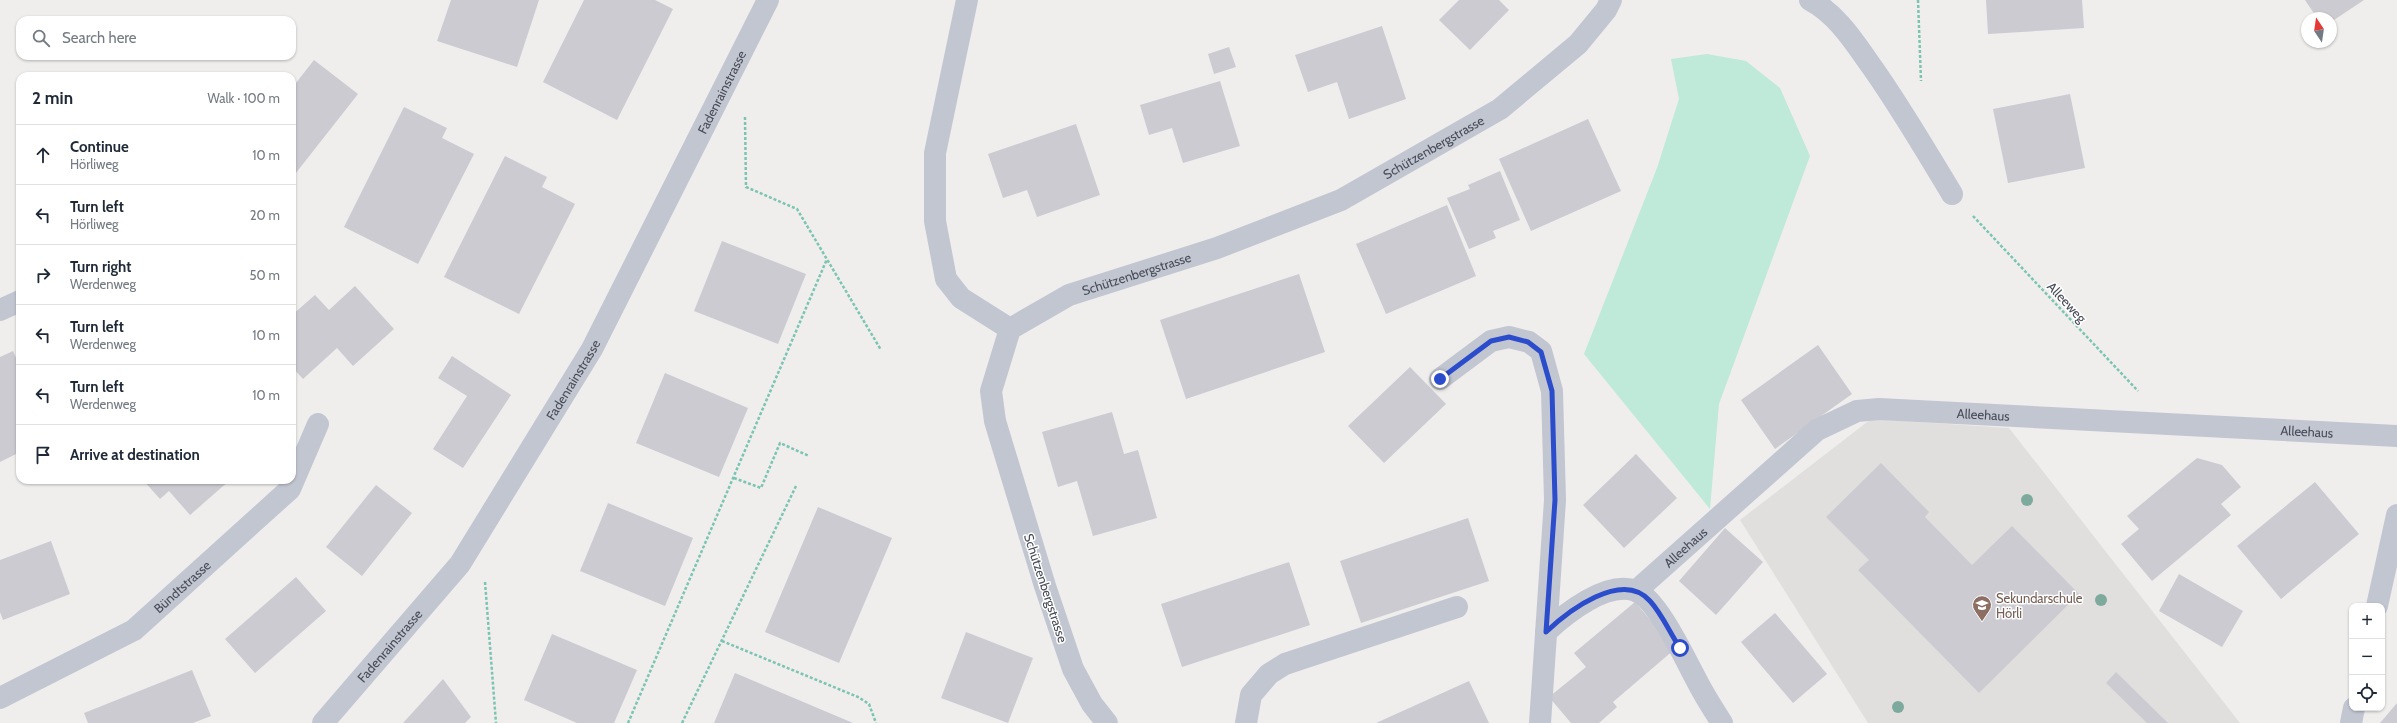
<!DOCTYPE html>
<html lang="en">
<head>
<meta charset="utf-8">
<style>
	:root { --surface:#fff; --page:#f2f2f3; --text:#1f2937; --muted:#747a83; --line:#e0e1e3 }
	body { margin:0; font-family:Cabin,sans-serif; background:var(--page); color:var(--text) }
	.controls { position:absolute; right:12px; bottom:12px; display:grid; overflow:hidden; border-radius:8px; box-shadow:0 1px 3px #0004 }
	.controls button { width:36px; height:36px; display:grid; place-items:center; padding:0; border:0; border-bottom:1px solid var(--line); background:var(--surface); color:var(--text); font:20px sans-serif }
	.compass { position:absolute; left:2301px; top:12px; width:36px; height:36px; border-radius:50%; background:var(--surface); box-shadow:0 1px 3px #0004; rotate:347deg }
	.stop { position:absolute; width:12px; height:12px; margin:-9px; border:3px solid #2b4ccb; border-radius:50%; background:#fff }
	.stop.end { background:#2b4ccb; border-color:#fff; box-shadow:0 1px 4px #0008 }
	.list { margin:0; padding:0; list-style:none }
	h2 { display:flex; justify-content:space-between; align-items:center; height:52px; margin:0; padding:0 16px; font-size:17px }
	h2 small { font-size:13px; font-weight:400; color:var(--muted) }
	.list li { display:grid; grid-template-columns:26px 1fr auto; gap:12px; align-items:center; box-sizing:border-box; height:60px; padding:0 16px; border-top:1px solid var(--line) }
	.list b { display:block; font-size:15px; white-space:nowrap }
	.list p { margin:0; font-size:13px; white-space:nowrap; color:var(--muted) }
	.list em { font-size:13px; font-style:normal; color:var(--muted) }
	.icon { flex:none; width:22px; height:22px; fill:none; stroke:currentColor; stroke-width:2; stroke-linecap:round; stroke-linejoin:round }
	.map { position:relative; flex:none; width:2397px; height:723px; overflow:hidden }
	.search { position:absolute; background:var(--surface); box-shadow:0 1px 3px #0004; left:16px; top:16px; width:280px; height:44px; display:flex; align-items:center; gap:10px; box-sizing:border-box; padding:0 14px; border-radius:12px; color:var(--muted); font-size:15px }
	.panel { position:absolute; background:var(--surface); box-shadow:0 1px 3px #0004; left:16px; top:72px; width:280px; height:412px; border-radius:12px }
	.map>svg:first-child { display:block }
	.education { fill:#e0dfde }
	.green { fill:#bfe9d9 }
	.building { fill:#cbcbd1 }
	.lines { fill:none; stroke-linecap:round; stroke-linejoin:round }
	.path { stroke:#7bc4b1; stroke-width:2.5; stroke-dasharray:3 2; stroke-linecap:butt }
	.minor { stroke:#c2c6d1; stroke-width:22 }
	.tree { fill:#7daa9d }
	.route { stroke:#2b4ccb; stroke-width:5 }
	.labels { text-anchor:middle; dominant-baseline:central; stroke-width:3; stroke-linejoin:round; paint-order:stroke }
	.street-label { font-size:13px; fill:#474c58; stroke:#fff }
	.education-label { font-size:13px; fill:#785e54; stroke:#fff; text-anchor:start }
</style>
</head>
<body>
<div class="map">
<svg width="2397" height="723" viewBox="0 0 2397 723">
	<rect width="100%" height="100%" fill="#efeeed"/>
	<path class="education" d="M 1871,419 L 2009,428 L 2240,723 L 1868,723 L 1740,520 Z"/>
	<path class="green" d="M 1707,54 L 1746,61 L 1780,88 L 1810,156 L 1719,404 L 1710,509 L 1584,354 L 1657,168 L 1679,99 L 1671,59 Z"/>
	<path class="building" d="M 451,0 L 539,0 L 517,67 L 437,41 Z
		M 584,0 L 655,0 L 673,9 L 617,120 L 543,82 Z
		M 1459,0 L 1499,0 L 1509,10 L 1470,50 L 1439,20 Z
		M 1986,0 L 2082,0 L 2084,28 L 1988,34 Z
		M 2305,0 L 2364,0 L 2331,22 L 2331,18 L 2317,18 Z
		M 1382,26 L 1406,99 L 1349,119 L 1337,82 L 1308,92 L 1295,55 Z
		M 1229,47 L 1236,67 L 1214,74 L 1208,54 Z
		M 314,60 L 358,94 L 292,178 L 292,88 Z
		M 1220,81 L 1240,146 L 1183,163 L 1172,128 L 1149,135 L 1140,105 Z
		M 2070,94 L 2085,168 L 2008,183 L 1993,109 Z
		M 404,107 L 447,128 L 442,138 L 474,154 L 418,264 L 344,227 Z
		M 1588,119 L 1621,191 L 1531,231 L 1499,159 Z
		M 1076,124 L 1100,195 L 1037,217 L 1027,190 L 1003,198 L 988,154 Z
		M 505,156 L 547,177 L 542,187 L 575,204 L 519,314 L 444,277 Z
		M 1500,171 L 1520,220 L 1493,231 L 1496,238 L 1469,249 L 1447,198 L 1470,189 L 1468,185 Z
		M 1447,205 L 1476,276 L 1386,314 L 1356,244 Z
		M 722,241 L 806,274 L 778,344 L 694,311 Z
		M 1299,274 L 1325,352 L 1186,399 L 1160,320 Z
		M 355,286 L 394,329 L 353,366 L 337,348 L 303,379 L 292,367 L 292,315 L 315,295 L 329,310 Z
		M 1818,345 L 1852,394 L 1775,449 L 1741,400 Z
		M 13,351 L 20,367 L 20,452 L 0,462 L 0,357 Z
		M 452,356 L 511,395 L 463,468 L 433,449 L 467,396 L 438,378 Z
		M 1410,367 L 1446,404 L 1384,463 L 1348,426 Z
		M 665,373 L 748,408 L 719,477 L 636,443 Z
		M 1112,412 L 1124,454 L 1138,450 L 1157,518 L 1093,536 L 1077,481 L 1058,487 L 1042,432 Z
		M 1636,454 L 1677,498 L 1624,548 L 1583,505 Z
		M 2197,458 L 2222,465 L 2241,487 L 2221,504 L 2231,515 L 2152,581 L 2121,544 L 2139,529 L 2127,516 Z
		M 1881,463 L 1929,512 L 1925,517 L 1972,565 L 2012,526 L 2079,594 L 1979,693 L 1858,570 L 1869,560 L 1826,517 Z
		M 143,480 L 230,480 L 190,515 L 169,491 L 160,499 Z
		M 2315,482 L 2359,534 L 2281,599 L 2237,546 Z
		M 376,485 L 412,513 L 362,576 L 326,547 Z
		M 608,503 L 693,538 L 665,606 L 580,571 Z
		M 818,507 L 892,538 L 839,663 L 765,632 Z
		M 1468,518 L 1489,581 L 1361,623 L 1340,561 Z
		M 1725,528 L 1763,562 L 1716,615 L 1679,581 Z
		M 51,541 L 70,594 L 3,620 L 0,612 L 0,560 Z
		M 1289,562 L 1310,625 L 1182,667 L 1161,604 Z
		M 2179,574 L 2243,611 L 2222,647 L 2159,611 Z
		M 296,577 L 326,611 L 255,673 L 225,639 Z
		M 1635,602 L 1675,649 L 1613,702 L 1617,707 L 1599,723 L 1571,723 L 1549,697 L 1586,667 L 1574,653 Z
		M 1775,613 L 1827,674 L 1793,703 L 1741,642 Z
		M 966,632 L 1033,658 L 1008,723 L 941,698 Z
		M 552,634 L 637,670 L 614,723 L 577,723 L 524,700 Z
		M 192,670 L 211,716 L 193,723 L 88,723 L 84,713 Z
		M 2116,672 L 2168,723 L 2147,723 L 2106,683 Z
		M 735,673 L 853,723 L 714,723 Z
		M 443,679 L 471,717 L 465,723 L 403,723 Z
		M 1469,681 L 1489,723 L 1376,723 Z
		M 2397,703 L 2397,723 L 2380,723 Z"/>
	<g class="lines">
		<path class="path" d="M 1918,0 L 1921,81
			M 745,117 L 746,187 L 797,209 L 881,350
			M 1973,216 L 2138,391
			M 734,478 L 761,488 L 780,443 L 809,456
			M 485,582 L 496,723
			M 722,641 L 858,697 L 869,704 L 876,723
			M 628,723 L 827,259
			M 682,723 L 796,486"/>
		<g class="minor">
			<path d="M 967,0 L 935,153 L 935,221 L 946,279 L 961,298 L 1010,329"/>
			<path d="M 1810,0 C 1837,14 1855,43 1872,67 C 1901,108 1926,151 1952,194"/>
			<path d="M 0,310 L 20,301"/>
			<path d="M 1440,379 L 1491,341 L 1509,337 L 1529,342 L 1541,351 L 1552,391 L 1555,500 L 1540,723"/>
			<path id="s1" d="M 1636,591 L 1817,430 L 1857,411 L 1879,409 L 2397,436"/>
			<path d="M 2377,606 L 2397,515"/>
			<path d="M 1546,632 C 1565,614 1607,580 1636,591 C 1658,600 1685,659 1697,681 C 1704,695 1713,709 1722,723"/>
			<path id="s2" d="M 0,698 L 134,630 L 290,489 L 318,424"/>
			<path id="s3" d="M 323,723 L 460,564 L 592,349 L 768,0"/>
			<path id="s4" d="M 1107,723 L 1092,704 L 1073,669 L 1045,586 L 995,421 L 991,391 L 1010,329 L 1069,295 L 1217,248 L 1341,200 L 1500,109 L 1578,44 L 1606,10 L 1611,0"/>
			<path d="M 1246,723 L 1251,695 L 1269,674 L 1285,664 L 1457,607"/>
			<path d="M 2351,723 L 2354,708"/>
		</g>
	</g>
	<g class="tree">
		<circle cx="2027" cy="500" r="6"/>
		<circle cx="2101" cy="600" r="6"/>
		<circle cx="1898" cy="707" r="6"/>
	</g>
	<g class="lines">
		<path class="route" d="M 1440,379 L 1491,341 L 1509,337 L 1528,342 L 1541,352 L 1552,391 L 1555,500 L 1546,632 C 1567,612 1622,569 1650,601 C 1662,614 1670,633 1680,648"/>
	</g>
	<defs>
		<g id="school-pin" transform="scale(1)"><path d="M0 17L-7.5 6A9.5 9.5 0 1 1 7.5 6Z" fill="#8d6e63" stroke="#fff"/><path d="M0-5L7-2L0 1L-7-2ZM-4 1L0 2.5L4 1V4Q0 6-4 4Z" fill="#fff"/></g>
	</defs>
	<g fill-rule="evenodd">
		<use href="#school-pin" x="1982" y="605"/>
	</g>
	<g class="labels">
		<g class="street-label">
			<text stroke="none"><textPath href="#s3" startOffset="750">Fadenrainstrasse</textPath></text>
			<text stroke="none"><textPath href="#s4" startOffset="882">Schützenbergstrasse</textPath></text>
			<text stroke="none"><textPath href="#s4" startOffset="558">Schützenbergstrasse</textPath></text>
			<text transform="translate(2067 302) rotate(47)">Alleeweg</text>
			<text stroke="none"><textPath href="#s3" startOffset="426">Fadenrainstrasse</textPath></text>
			<text stroke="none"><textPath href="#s1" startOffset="413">Alleehaus</textPath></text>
			<text stroke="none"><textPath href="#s1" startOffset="737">Alleehaus</textPath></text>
			<text stroke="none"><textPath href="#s1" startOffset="66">Alleehaus</textPath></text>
			<text stroke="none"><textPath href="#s2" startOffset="215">Bündtstrasse</textPath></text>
			<text transform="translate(1046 588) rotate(72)">Schützenbergstrasse</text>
			<text stroke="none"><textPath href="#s3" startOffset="102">Fadenrainstrasse</textPath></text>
		</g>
		<g class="education-label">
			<text x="1996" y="598">Sekundarschule<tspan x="1996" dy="15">Hörli</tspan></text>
		</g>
	</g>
</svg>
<div class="controls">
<button>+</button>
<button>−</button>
<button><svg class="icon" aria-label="locate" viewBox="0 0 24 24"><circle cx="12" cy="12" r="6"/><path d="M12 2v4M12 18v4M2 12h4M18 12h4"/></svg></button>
</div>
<svg class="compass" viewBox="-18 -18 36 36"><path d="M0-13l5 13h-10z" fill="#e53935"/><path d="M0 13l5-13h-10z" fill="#747a83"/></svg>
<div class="stop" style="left:1680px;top:648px"></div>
<div class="stop end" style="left:1440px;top:379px"></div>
<div class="search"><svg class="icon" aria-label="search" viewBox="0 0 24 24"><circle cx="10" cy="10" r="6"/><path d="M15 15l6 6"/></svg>Search here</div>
<section class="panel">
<h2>2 min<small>Walk · 100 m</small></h2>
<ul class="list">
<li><svg class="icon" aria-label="ahead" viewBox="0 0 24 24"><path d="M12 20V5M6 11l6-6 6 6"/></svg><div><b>Continue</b><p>Hörliweg</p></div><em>10 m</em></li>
<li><svg class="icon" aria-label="left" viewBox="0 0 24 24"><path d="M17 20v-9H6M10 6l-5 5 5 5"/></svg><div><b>Turn left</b><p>Hörliweg</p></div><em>20 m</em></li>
<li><svg class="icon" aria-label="right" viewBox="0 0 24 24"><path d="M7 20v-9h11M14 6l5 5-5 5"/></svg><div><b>Turn right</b><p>Werdenweg</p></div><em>50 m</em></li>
<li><svg class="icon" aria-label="left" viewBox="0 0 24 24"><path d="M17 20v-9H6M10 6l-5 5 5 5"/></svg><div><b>Turn left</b><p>Werdenweg</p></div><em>10 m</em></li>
<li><svg class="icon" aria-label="left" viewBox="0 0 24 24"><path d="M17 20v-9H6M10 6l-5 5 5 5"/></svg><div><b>Turn left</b><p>Werdenweg</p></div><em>10 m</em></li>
<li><svg class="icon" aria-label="arrive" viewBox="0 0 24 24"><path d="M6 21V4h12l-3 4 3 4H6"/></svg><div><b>Arrive at destination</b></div></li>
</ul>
</section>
</div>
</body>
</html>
